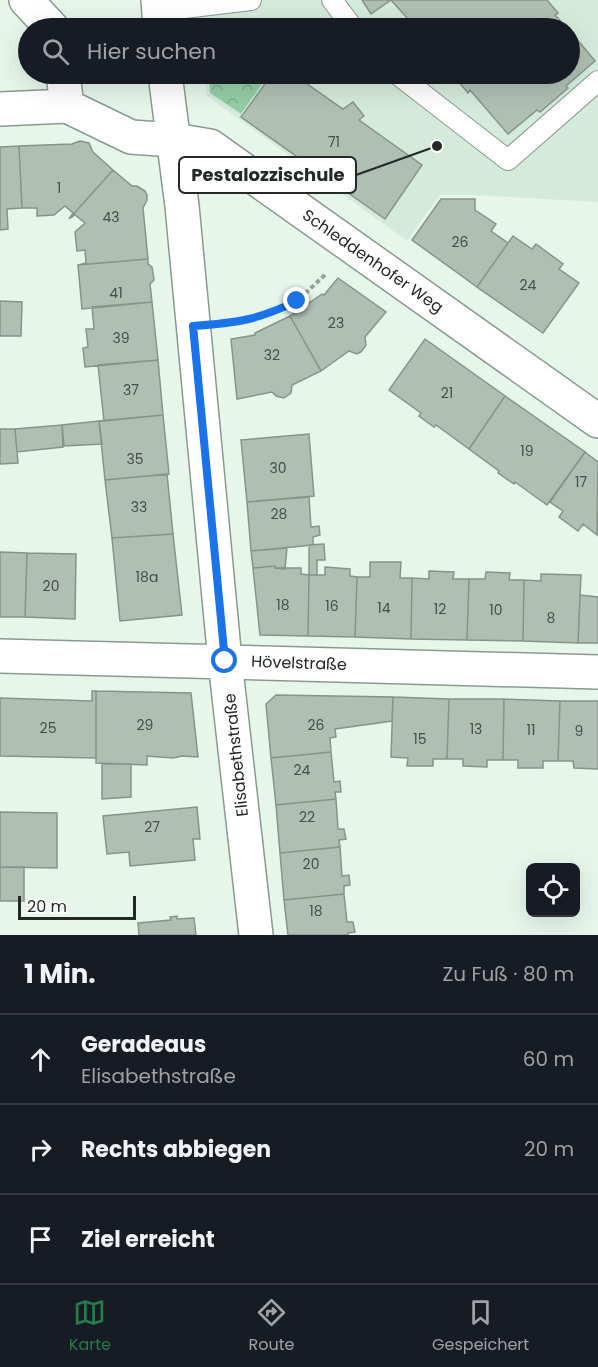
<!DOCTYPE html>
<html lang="de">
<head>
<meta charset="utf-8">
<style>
	:root { --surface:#171b24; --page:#242831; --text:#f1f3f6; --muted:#9ea1a6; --line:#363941; --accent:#267a4d }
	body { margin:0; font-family:Poppins,sans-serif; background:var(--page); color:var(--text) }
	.controls { position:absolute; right:18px; bottom:18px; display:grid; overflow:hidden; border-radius:9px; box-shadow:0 6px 24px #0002 }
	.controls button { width:54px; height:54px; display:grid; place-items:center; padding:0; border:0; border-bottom:2px solid var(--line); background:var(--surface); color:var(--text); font:30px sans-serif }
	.scale { position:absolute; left:18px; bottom:15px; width:118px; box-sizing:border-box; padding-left:6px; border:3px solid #232924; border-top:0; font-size:16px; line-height:21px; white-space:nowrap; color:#232924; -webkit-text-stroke:4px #fff; paint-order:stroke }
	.stop { position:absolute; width:18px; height:18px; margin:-14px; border:4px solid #1a73e8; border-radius:50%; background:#fff }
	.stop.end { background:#1a73e8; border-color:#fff; box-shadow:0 2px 6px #0008 }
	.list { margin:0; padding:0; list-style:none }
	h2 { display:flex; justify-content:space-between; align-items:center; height:78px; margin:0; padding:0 24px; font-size:26px }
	h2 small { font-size:20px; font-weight:400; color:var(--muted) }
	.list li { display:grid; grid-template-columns:39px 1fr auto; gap:18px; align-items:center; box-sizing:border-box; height:90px; padding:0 24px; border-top:2px solid var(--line) }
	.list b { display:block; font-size:22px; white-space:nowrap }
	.list p { margin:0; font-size:20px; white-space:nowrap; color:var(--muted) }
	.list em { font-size:20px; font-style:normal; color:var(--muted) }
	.icon { flex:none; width:33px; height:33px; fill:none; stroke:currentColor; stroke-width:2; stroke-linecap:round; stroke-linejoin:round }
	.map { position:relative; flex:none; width:598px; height:935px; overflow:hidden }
	.search { position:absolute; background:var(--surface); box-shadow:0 6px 24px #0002; left:18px; right:18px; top:18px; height:66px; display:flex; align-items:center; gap:15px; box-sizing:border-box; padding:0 21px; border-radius:33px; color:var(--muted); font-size:22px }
	.sheet { height:348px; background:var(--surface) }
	nav { display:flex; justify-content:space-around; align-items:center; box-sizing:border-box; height:84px; border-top:2px solid var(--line); background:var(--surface); font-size:16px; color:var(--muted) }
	nav a { display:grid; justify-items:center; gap:3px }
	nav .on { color:var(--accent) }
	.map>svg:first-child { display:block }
	.built { fill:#d4ebdb }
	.forest { fill:url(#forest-crowns) }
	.building { fill:#afbfb4; stroke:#86948a; stroke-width:1.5 }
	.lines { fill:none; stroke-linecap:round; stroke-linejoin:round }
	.service-casing { stroke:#8b9a90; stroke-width:22 }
	.minor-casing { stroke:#8b9a90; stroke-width:36 }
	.path { stroke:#96a29a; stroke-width:4; stroke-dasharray:4.5 3; stroke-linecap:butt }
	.service { stroke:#fff; stroke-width:20 }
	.minor { stroke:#fff; stroke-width:33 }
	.route { stroke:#1a73e8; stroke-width:8 }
	.labels { text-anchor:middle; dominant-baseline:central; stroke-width:5; stroke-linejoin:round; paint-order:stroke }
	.number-label { font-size:14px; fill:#464e48 }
	.street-label { font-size:16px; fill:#232924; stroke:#fff }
	.leader { fill:none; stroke:#232924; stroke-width:2 }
	.callout-dot { fill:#232924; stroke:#fff; stroke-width:2 }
	.callout { fill:#fff; stroke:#232924; stroke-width:2 }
	.callout-label { font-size:18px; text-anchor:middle; font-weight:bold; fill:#232924 }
</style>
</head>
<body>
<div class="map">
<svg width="598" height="935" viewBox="0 0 598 935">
	<defs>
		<pattern id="forest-crowns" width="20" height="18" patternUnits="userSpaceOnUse" patternTransform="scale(1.5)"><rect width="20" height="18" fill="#95cda8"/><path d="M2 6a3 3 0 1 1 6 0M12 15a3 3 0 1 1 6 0" fill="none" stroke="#80b090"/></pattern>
	</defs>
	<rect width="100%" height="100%" fill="#e6f6eb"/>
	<path class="built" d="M 197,0 L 598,0 L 598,202 L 474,195 L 440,195 L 407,241 L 207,96 L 204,74 L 570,74 L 570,28 L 200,28 Z"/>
	<path class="forest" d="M 209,74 L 269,74 L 241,114 L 210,93 Z"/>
	<path class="building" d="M 362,0 L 391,0 L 371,14 Z
		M 391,0 L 547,0 L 558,13 L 555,15 L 567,28 L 416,28 Z
		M 570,31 L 595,61 L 566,86 L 568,88 L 540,112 L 537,110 L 508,134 L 470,90 L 468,93 L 452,74 L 570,74 Z
		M 272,74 L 293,74 L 343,109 L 353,102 L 364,116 L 359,120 L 422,165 L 385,219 L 241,117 Z
		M 80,141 L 89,143 L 93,152 L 113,170 L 69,219 L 73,213 L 65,206 L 54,215 L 37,216 L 37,208 L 22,208 L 19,146 L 72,144 Z
		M 19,146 L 22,208 L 7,209 L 8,229 L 0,230 L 0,147 Z
		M 113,170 L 132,186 L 137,186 L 145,191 L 147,195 L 147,200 L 143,208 L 148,259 L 78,265 L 86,263 L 85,250 L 77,251 L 75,232 L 85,223 L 75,215 L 69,219 Z
		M 441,199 L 475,199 L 475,210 L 496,224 L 491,231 L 508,243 L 477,287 L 412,240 Z
		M 513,236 L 532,249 L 536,244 L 563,264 L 559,269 L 579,283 L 543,333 L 477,287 Z
		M 148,259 L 148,264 L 152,267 L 154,280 L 150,284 L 152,302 L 82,309 L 78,265 Z
		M 338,278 L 386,312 L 365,337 L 366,345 L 361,352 L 357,354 L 349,351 L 321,371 L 290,316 L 322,294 L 324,295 Z
		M 0,301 L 22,302 L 21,336 L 0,336 Z
		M 152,302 L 158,360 L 85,367 L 83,348 L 88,347 L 86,329 L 94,329 L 92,307 Z
		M 290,316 L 321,371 L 292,385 L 291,393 L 284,398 L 276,396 L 272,392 L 237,399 L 231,339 L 255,335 L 255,333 Z
		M 425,339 L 505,396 L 469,449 L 436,425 L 434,427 L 419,416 L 421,413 L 389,390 Z
		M 158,360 L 163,415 L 104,421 L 98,365 Z
		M 505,396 L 585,452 L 547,505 L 515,482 L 514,484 L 498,473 L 499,471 L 469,449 Z
		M 163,415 L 169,474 L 105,480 L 99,421 Z
		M 99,421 L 102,444 L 64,446 L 62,425 Z
		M 62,425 L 63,447 L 17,452 L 15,429 Z
		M 0,429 L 15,429 L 18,463 L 0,464 Z
		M 309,434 L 314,496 L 247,502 L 241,440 Z
		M 585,452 L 598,462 L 597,535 L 583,524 L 578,531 L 559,517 L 563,511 L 550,502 Z
		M 167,474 L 173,534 L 112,538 L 105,480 Z
		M 309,497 L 311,527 L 319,526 L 320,535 L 313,537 L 313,545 L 251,551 L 247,502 Z
		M 173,534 L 182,615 L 120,621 L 112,538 Z
		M 324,544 L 325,560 L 317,560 L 317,575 L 309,575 L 309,545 Z
		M 287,548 L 285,569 L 275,568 L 275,566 L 253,568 L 251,551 Z
		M 0,552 L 27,553 L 25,617 L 0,617 Z
		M 27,553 L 76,554 L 75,619 L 25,617 Z
		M 370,562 L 401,562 L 400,578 L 412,578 L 411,639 L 355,637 L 357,577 L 370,577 Z
		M 275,566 L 275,568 L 301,568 L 301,574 L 309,575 L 308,636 L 260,635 L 253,568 Z
		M 325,567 L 350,569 L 350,576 L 357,577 L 355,637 L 308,636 L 309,575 L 325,575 Z
		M 429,571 L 454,572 L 453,579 L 469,579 L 467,640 L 411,639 L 412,578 L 429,579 Z
		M 486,572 L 510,573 L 509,580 L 524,580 L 523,641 L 467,640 L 469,579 L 485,579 Z
		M 541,574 L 581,575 L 578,643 L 523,641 L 524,580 L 541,581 Z
		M 580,595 L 598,597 L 598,643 L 578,643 Z
		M 92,691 L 96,691 L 96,758 L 0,756 L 0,698 L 92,701 Z
		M 96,691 L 191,693 L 198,757 L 182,756 L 173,758 L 147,756 L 147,765 L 96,763 Z
		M 276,695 L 393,697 L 392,721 L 335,729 L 336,737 L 330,738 L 331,752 L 271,758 L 266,704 Z
		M 393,697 L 449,699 L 447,759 L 433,759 L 433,766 L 407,766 L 408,758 L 391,757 Z
		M 449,699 L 504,699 L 503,760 L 487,760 L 487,767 L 463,766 L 463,759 L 447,759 Z
		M 504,699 L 560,701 L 558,761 L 543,761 L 543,768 L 518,768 L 518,760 L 503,760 Z
		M 560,701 L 598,701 L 598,769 L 574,768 L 573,761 L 558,761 Z
		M 331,752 L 334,782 L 340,781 L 341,792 L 335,792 L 336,799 L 276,805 L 271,758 Z
		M 102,764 L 131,764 L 131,797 L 102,799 Z
		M 336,799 L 338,829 L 344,829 L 346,839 L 339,840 L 340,847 L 280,853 L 276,805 Z
		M 197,807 L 200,839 L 193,839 L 195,860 L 130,866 L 129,852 L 107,854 L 103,816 Z
		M 0,812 L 57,813 L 57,868 L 0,867 Z
		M 340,847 L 342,876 L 349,875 L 350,885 L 344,886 L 344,894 L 284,900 L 280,853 Z
		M 0,867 L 24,867 L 24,901 L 0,901 Z
		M 344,894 L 347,922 L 353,922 L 355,932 L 348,933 L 348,935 L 288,935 L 284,900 Z
		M 177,916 L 177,919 L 194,918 L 196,935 L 139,935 L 138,923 L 171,920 L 170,917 Z"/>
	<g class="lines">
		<g class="service-casing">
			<path id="service" d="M 332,0 L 353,28
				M 159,11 L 251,0
				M 397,74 L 508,160 L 598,81"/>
		</g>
		<g class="minor-casing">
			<path id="minor" d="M 26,0 L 52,28
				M 158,0 L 160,28
				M 63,74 L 67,106 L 131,137 L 174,140 L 210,146 L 598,421
				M 165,74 L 182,206 L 225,661 L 256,935
				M 0,109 L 67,106
				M 0,656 L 598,672"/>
		</g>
		<path class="path" d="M 230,324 L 268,315 L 297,301 L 327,273"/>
		<use href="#service" class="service"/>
		<use href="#minor" class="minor"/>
	</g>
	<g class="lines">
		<path class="route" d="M 225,661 L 193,326 C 237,323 257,320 297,301"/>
	</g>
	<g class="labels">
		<g class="number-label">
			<text x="334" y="142">71</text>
			<text x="59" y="188">1</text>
			<text x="111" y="217">43</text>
			<text x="460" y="242">26</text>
			<text x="528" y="285">24</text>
			<text x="116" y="293">41</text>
			<text x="336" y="323">23</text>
			<text x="121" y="338">39</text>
			<text x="272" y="355">32</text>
			<text x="131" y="390">37</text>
			<text x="447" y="393">21</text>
			<text x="527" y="451">19</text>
			<text x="135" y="459">35</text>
			<text x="278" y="468">30</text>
			<text x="581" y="482">17</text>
			<text x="139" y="507">33</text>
			<text x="279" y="514">28</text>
			<text x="147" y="577">18a</text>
			<text x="51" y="586">20</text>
			<text x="283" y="605">18</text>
			<text x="332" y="606">16</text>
			<text x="384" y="608">14</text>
			<text x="440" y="609">12</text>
			<text x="496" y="610">10</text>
			<text x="551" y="618">8</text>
			<text x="145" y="725">29</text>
			<text x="316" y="725">26</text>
			<text x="48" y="728">25</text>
			<text x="476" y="729">13</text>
			<text x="531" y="730">11</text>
			<text x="579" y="731">9</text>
			<text x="420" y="739">15</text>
			<text x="302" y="770">24</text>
			<text x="307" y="817">22</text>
			<text x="152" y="827">27</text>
			<text x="311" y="864">20</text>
			<text x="316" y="911">18</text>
		</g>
		<g class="street-label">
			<text transform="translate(373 261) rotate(35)">Schleddenhofer Weg</text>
			<text transform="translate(299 663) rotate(2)">Hövelstraße</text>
			<text transform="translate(236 755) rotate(-96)">Elisabethstraße</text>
		</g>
	</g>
	<path class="leader" d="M437 146L356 175"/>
	<circle class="callout-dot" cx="437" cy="146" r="6"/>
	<rect class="callout" x="179" y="157" width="177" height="36" rx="6"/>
	<g class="callout-label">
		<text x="268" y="181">Pestalozzischule</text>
	</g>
</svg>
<div class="controls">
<button><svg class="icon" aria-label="locate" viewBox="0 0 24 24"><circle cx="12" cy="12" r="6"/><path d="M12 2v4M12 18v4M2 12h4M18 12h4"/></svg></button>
</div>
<div class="scale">20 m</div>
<div class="stop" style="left:225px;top:661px"></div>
<div class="stop end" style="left:297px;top:301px"></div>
<div class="search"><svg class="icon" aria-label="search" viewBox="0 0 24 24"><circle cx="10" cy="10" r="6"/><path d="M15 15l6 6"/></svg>Hier suchen</div>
</div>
<section class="sheet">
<h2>1 Min.<small>Zu Fuß · 80 m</small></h2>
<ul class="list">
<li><svg class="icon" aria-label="ahead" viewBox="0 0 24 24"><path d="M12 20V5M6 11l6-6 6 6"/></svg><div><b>Geradeaus</b><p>Elisabethstraße</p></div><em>60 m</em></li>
<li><svg class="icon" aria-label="right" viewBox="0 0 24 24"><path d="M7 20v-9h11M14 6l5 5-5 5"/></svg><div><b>Rechts abbiegen</b></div><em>20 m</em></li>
<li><svg class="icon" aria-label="arrive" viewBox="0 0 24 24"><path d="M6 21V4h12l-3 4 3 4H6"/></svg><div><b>Ziel erreicht</b></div></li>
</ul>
</section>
<nav>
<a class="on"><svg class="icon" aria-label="map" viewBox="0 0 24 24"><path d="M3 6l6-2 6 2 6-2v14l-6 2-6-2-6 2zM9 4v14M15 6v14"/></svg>Karte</a>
<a><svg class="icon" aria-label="directions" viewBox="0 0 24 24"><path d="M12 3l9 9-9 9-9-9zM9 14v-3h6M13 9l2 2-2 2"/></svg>Route</a>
<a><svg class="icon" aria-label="saved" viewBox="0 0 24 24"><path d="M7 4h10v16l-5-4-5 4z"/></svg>Gespeichert</a>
</nav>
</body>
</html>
